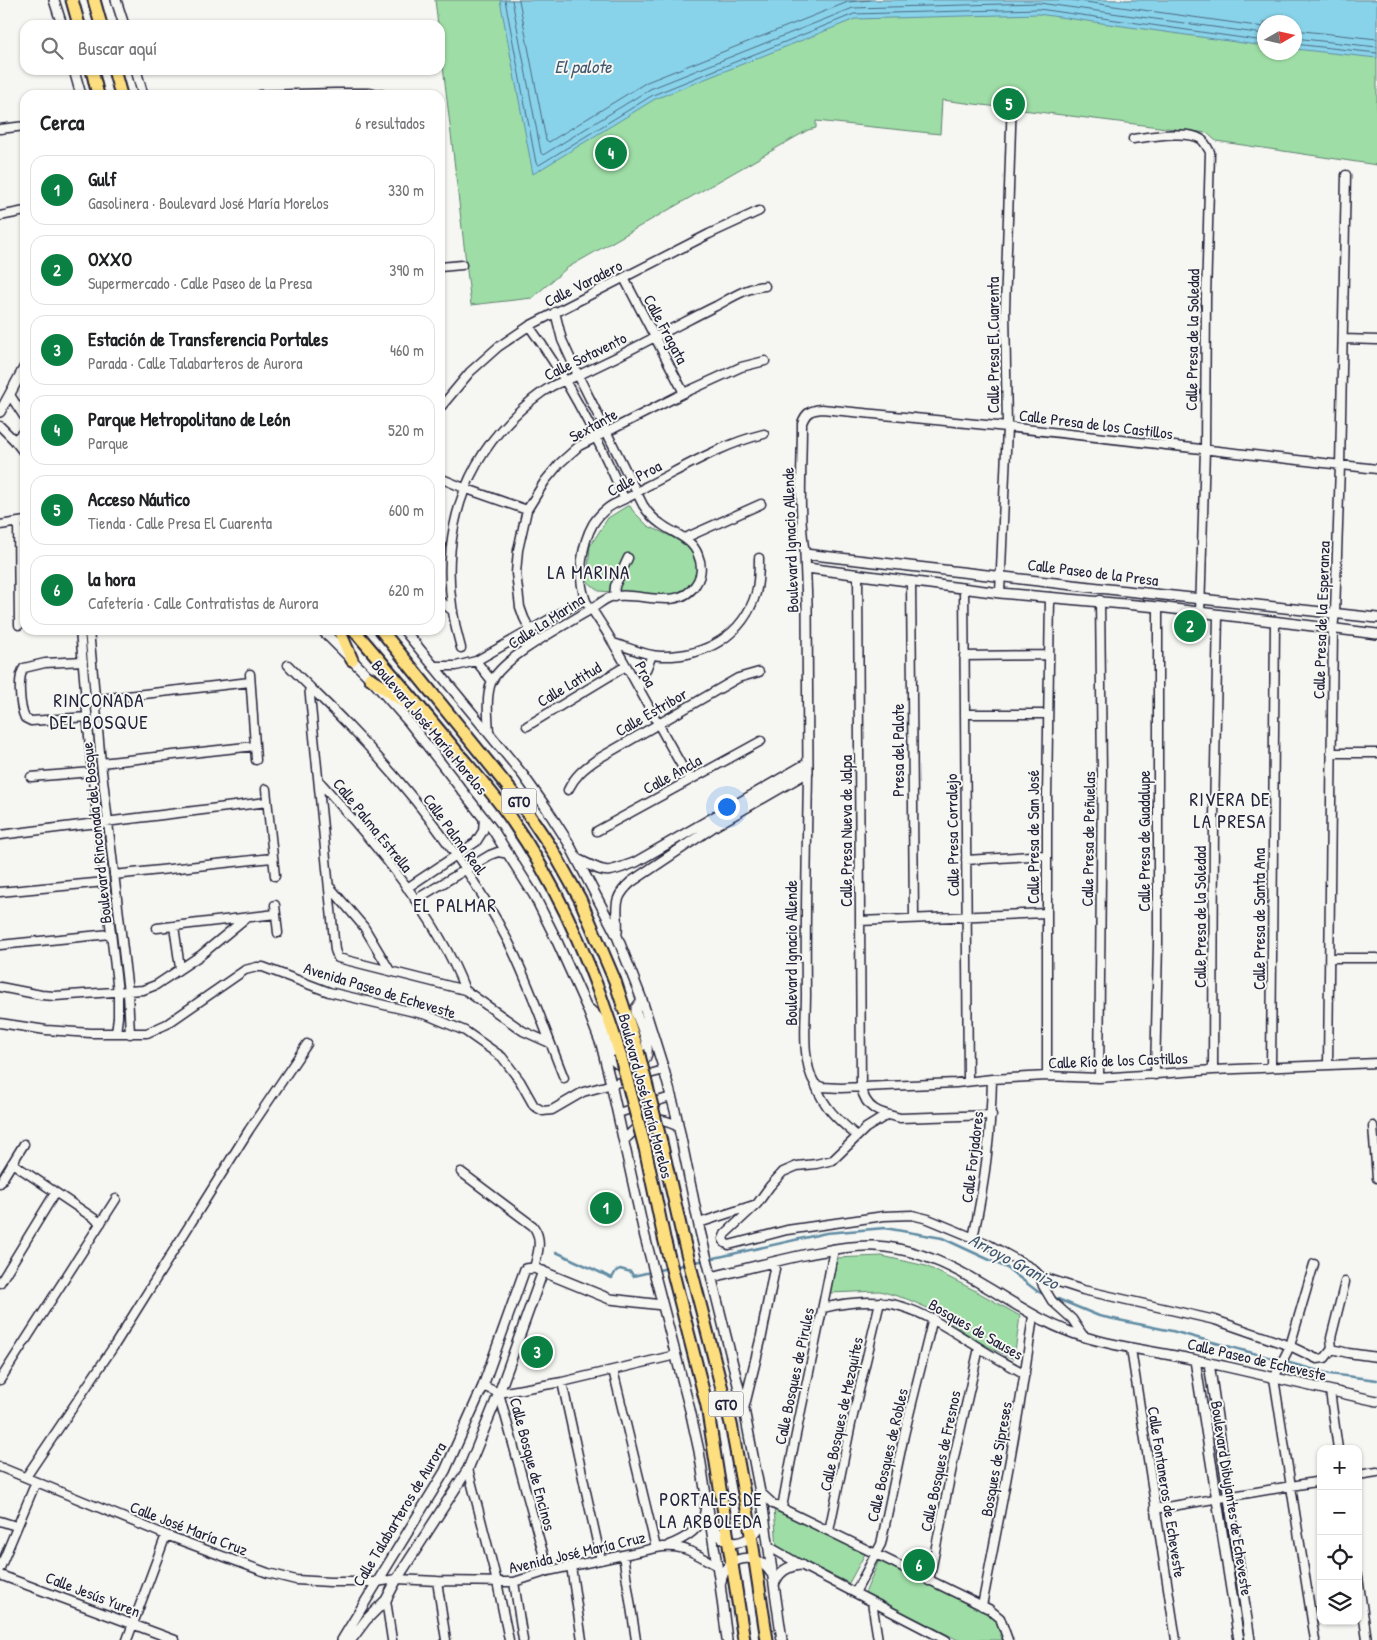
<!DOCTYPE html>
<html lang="es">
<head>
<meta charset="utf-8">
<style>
	:root { --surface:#fff; --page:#f6f6f6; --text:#202124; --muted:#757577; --line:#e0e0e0; --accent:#0b8043 }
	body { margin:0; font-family:"Patrick Hand",sans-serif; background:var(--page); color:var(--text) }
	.controls { position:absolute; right:15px; bottom:15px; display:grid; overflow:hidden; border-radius:10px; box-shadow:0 1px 4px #0004 }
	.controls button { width:45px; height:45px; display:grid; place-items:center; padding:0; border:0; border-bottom:1px solid var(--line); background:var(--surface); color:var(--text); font:25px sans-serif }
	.compass { position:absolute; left:1257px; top:15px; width:45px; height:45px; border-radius:50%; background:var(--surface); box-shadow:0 1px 4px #0004; rotate:81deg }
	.you { position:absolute; left:726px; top:806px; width:18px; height:18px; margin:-12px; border:4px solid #fff; border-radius:50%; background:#1a73e8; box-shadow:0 0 0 8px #1a73e833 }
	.badge { display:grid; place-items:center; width:32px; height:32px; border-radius:50%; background:var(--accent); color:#fff; font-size:16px; font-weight:700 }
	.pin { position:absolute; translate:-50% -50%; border:2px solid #fff; box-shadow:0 1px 5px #0006 }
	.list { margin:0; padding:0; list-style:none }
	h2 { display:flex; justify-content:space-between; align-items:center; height:65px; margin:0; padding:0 20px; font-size:21px }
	h2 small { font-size:16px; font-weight:400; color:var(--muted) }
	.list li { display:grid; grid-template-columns:32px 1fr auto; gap:15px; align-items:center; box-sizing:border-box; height:70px; margin:0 10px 10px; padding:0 10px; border:1px solid var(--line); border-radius:15px }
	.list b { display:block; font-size:19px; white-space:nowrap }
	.list p { margin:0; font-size:16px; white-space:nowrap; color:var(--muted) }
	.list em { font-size:16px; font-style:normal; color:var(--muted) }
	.icon { flex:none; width:28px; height:28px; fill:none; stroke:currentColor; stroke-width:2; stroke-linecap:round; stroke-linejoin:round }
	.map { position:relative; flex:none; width:1377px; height:1640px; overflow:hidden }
	.search { position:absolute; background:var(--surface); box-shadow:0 1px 4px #0004; left:20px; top:20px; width:425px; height:55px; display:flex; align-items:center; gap:12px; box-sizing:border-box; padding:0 18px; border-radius:15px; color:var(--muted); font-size:19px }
	.panel { position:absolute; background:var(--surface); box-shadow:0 1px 4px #0004; left:20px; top:90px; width:425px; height:545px; border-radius:15px }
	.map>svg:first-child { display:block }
	.green { fill:#9edda5; stroke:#608070; fill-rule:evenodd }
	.water { fill:#89d3ea; stroke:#608ca4 }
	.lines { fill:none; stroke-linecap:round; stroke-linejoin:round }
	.shore { stroke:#4b6981; stroke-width:1 }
	.stream { stroke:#608ca4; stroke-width:2.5 }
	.minor-casing { stroke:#22223b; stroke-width:11 }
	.tertiary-casing { stroke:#22223b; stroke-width:12 }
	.primary-casing { stroke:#22223b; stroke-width:15 }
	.minor { stroke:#f6f6f2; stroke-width:8 }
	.tertiary { stroke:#f6f6f2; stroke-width:9 }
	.primary { stroke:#fedf80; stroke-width:11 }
	.primary-bridge-casing { stroke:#22223b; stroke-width:15; stroke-linecap:butt }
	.primary-bridge { stroke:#fedf80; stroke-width:11 }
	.labels { text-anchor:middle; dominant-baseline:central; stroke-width:4; stroke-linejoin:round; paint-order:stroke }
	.shield { fill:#f6f6f2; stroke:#626272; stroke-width:1 }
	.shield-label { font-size:15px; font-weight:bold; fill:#22223b }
	.street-label { font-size:16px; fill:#22223b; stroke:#f6f6f2 }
	.water-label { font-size:18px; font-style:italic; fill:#415770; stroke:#f6f6f2 }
	.quarter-label { font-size:19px; letter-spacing:1px; fill:#22223b; stroke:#f6f6f2 }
</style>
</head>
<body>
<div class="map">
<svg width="1377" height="1640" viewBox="0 0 1377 1640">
	<rect width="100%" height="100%" fill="#f6f6f2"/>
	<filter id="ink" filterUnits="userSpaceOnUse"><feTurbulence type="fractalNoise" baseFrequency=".02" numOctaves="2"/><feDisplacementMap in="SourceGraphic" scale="10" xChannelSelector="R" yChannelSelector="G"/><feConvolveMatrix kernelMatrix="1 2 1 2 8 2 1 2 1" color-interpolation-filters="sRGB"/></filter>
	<g filter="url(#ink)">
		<path class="green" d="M 435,0 L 1377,0 L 1377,165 L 1216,141 L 1207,133 L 942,100 L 940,134 L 816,121 L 816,128 L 808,130 L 567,268 L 532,298 L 471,305 L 440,40 L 440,25 L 438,25 ZM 1264,22 L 1294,22 L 1294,52 L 1264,52 Z
			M 627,506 L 630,506 L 633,511 L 648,526 L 684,542 L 693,550 L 698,563 L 697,574 L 688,589 L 674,597 L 599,591 L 587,581 L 590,546 L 608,518 Z
			M 882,1256 L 926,1266 L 974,1290 L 1020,1316 L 1014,1359 L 979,1342 L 932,1310 L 907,1299 L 880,1291 L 829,1293 L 835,1258 Z
			M 774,1507 L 866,1552 L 849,1583 L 777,1549 Z
			M 880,1558 L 959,1597 L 996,1618 L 1002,1632 L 1004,1640 L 958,1640 L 865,1593 Z"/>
		<path class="water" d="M 500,0 L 1377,0 L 1377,58 L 1295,49 L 1294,22 L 1264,22 L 1264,46 L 1038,14 L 855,19 L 655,99 L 533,174 Z"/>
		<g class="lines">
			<path class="shore" d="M 505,0 L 536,163 L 539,165 L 653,95 L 854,14 L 1039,9 L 1264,41
				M 512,0 L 541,153 L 543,155 L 650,89 L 853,8 L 1039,3 L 1264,34
				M 519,0 L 546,140 L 549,142 L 647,82 L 848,2 L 870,0
				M 1071,0 L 1264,27
				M 1294,30 L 1377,39
				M 1294,38 L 1377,47
				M 1294,44 L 1377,53"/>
			<path class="stream" d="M 556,1252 L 612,1278 L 616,1271 L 620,1269 L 631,1272 L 633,1276 L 668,1268
				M 710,1259 L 826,1233 L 885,1228 L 942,1238 L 1007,1268 L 1037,1291 L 1045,1295
				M 693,1263 L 704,1260
				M 675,1267 L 687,1264
				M 1053,1297 L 1099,1316 L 1172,1331 L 1330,1374 L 1377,1380"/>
			<g class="minor-casing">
				<path id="minor" d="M 260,95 L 335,93 L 373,93 L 383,95
					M 0,129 L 25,126
					M 1133,139 C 1149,137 1187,130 1201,139 C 1205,142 1207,147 1210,152 L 1206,298 L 1205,450 L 1200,613
					M 0,216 L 25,211
					M 440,267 L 462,265
					M 624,278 L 684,393
					M 529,326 C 568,379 598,438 624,498
					M 1343,339 L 1377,340
					M 10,395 L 25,418
					M 440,408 L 470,372 L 498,347 L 529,326 L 709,234 L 759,211
					M 0,426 L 14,440 L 25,454
					M 14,440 L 25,431
					M 440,478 L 464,488 L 527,510
					M 18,522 L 19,625
					M 0,525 L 25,521
					M 685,538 L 761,504
					M 805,554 C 798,511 802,467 802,423 C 806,412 811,410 822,409 L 1007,427 L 1377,469
					M 858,574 L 861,1087 C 866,1110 879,1113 900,1118 L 992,1115
					M 911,581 L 914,918
					M 964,588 L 968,1081
					M 1000,593 L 1007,427 L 1005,310 L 1012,97
					M 614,597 L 615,586 L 628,558
					M 440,601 L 453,611
					M 80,630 L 92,772 L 118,992 L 118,1017 L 116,1033
					M 89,630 L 101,763 L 128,992 L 130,1034
					M 536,642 L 524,618 L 520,607 L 516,573 L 518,550 L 527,510 L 545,481 L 560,463 L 579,446 L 684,393 L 741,367 L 765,361
					M 613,643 C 628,647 645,656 661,656 C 705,657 743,636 756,593 C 759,582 759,569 759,558
					M 461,648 C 437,566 450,481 511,419 C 523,407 538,394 552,386 C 560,382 569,379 577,376 C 603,364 629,351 655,337 C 676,327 695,316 716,306 C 731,298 747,287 765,286
					M 964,656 L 1048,655
					M 83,661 L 45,663 L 24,668 C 17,677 20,708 25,718 L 31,721 L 87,717
					M 476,661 L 492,681
					M 288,665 C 307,685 328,704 347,724 C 410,789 469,864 510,945 C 531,988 546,1033 564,1078
					M 433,666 L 456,666 L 476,661 L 585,599
					M 250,674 L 256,760
					M 309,686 L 335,950 L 338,958 L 465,990 L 523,1031 L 550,1043
					M 639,687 L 652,655
					M 91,700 L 250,682
					M 965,714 L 1048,714
					M 527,726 L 626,666
					M 489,732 C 488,717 486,697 491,683 C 501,658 565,625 588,611 C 596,607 602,600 611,597 C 638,590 678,613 696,584 C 702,575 702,564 698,555 C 692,538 674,534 661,524 C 653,519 648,513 643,505 L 578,375 L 562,340 L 555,312
					M 1331,753 L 1377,753
					M 101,763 L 255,746
					M 808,772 C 807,846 805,920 806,994 C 806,1021 801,1061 815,1084 L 822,1087 L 841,1088 L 956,1083 L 992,1079 L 1047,1076 L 1099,1078 L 1213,1070 L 1377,1063
					M 31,777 L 92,772
					M 690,780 C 663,735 640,688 613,643 C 607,632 600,622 593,611 C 590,607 586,603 585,598 C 577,577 582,543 593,524 C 609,499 626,503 645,487 C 683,468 722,444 764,434
					M 319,781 C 372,840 437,915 465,990
					M 266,789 L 275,876
					M 568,790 C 575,776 583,769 596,760 L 738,678 L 759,672
					M 597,831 L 761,741
					M 0,835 L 267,802
					M 966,860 L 1047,855
					M 114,875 L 272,858
					M 330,887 L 364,927 L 389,969
					M 407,888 L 476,842 L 483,831 L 484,818
					M 0,892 L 105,882
					M 415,900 L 490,855 L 498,852 L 509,854
					M 275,905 L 278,933
					M 860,921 L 1046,913
					M 174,926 L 180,968
					M 157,928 L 276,914
					M 0,945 L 110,934
					M 1330,958 L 1377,958
					M 0,987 L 41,995 L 55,996 L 143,990 L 156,985 L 201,955 L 246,918
					M 0,1023 L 46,1030 L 91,1033 L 147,1033 L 167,1024 L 245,970 L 257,967 L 263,967 L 329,992 L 427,1015 L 465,1031 L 502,1057 L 520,1081 L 534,1106 L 543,1111 L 552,1110 L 583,1092 L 664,1070
					M 1328,1065 L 1333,628 L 1335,613 L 1340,466 L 1346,175
					M 1271,1067 L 1275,621
					M 1213,1070 L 1214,817 L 1218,615
					M 1155,1075 L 1158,944 L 1158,607
					M 1047,1076 L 1047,798 L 1050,597
					M 1099,1078 L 1102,773 L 1100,600
					M 815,1084 C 825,1109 837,1119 857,1136
					M 618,1113 L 671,1097
					M 1373,1126 L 1377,1178
					M 12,1163 L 101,1223
					M 461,1172 L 533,1226 C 543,1239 538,1253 534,1268
					M 0,1183 L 24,1144
					M 757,1204 L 725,1234 L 723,1239 L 725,1243 L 729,1245 L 787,1230 L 884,1216 L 912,1215 L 928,1219 L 986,1243 L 1032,1268 L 1040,1276 L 1043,1286 L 1052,1301 L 1072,1319 L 1084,1337
					M 699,1223 L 757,1204 L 770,1186 L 783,1172 L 797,1166 L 816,1164 L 833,1160 L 866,1128 L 887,1115
					M 973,1238 C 985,1184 991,1134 992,1079
					M 1314,1264 L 1290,1346 L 1274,1378 L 1315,1640
					M 1040,1276 L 1083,1290 L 1215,1320 L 1290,1346 L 1317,1359 L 1325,1358 L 1332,1349
					M 0,1283 L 55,1193
					M 823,1308 C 894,1291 920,1311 978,1347 C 993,1357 1010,1365 1025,1374
					M 1131,1349 L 1176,1640
					M 1332,1349 L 1331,1338 L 1345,1282
					M 1332,1349 L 1348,1353 L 1377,1357
					M 613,1370 L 656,1548
					M 0,1380 L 116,1199
					M 562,1382 L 601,1560
					M 483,1386 L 499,1393
					M 1330,1391 L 1338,1449
					M 499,1393 L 548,1571
					M 499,1393 L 562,1382 L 676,1355
					M 0,1467 L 166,1535 L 268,1573 L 296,1580 L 330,1582 L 376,1582 L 397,1579 L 437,1581 L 514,1582 L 548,1571 L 656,1548 C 682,1543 694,1553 716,1565
					M 468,1469 L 497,1582 L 509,1640
					M 1358,1475 L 1377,1472
					M 26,1477 L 114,1346 L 249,1130 L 307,1044
					M 760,1492 L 773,1504 L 989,1609 L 1000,1618 L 1008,1640
					M 782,1508 C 797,1421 818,1336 834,1249
					M 1155,1509 L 1321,1481
					M 0,1521 L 16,1526
					M 829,1531 L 851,1424 L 880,1302
					M 669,1545 C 687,1538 706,1526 705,1505
					M 768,1546 L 801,1565 L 946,1640
					M 623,1555 L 636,1640
					M 571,1566 L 582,1640
					M 0,1568 L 36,1482
					M 0,1575 L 175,1640
					M 1358,1577 L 1367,1640
					M 437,1581 L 446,1640
					M 929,1581 L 955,1453 L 979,1348
					M 514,1582 L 523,1640
					M 855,1593 L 881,1544 L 904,1435 L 933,1318
					M 386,1600 L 392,1640
					M 872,1602 L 878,1640
					M 982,1606 C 1001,1509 1020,1413 1033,1316
					M 127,1640 L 166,1535"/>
			</g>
			<g class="tertiary-casing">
				<path id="tertiary" d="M 54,0 L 62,25
					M 116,0 L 124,25
					M 74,70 L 81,95
					M 136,70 L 143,95
					M 0,412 L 25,366
					M 807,568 L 1000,593 L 1158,607 L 1377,634
					M 322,630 L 370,678 L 408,721 L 493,830 L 534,895 L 556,939 L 587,1008 L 601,1044 L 611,1084 L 644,1233 L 690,1410 L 699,1451 L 720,1584 L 727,1640
					M 404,630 L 523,775 L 545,806 L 568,842 L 617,936 L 642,1000 L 664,1070 L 676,1114 L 700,1231 L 744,1409 L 763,1508 L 782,1640
					M 577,859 C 607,873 603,875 636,862 L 808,763
					M 617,933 C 619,909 610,901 631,882 L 716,825 L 808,772 L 807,604 L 805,554 L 1108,589 L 1377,618
					M 588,1008 C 607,1023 607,1039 614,1061 C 619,1066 625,1067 632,1066 C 660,1062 642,1029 636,1013 L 636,1008 L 642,1000
					M 624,1140 C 645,1120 650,1113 678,1126
					M 712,1277 C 744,1269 775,1261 808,1254 C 830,1250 852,1245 875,1246 C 909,1248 942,1261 971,1278 C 1009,1299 1043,1325 1085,1337 C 1121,1348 1159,1352 1196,1360 C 1256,1373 1317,1388 1377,1401
					M 1195,1360 L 1239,1640
					M 1209,1363 L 1250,1640
					M 744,1407 L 761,1338 L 776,1261
					M 713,1522 C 715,1527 716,1532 720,1536 C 736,1552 759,1536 763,1518
					M 721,1582 C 725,1555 757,1550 771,1573
					M 774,1585 C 778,1572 787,1566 801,1565
					M 342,1640 L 445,1471 L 483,1386 L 525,1269 L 534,1268 L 610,1299 L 662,1305
					M 351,1640 L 366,1620 L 386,1600 L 397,1579 L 468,1469 L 499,1393 L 543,1271"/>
			</g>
			<g class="primary-casing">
				<path id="primary" d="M 72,0 L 79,25
					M 94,0 L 101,25
					M 92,70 L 98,95
					M 114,70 L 121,95
					M 339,630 L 352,660
					M 354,630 C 390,672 426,714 461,757 C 479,778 498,799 513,822 C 562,893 595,972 620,1054
					M 381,630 L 521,803 L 552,849 L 580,899 L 615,981 L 638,1051
					M 370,678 L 418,712
					M 661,1142 L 682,1234 L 731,1424 L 748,1515 L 767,1640
					M 645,1148 L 664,1238 L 707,1406 L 744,1640"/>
			</g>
			<use href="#minor" class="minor"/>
			<use href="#tertiary" class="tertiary"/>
			<use href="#primary" class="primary"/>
			<g class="primary-bridge-casing">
				<path id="primary-bridge" d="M 638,1051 L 661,1142
					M 620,1054 L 645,1148"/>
			</g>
			<use href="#primary-bridge" class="primary-bridge"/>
		</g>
	</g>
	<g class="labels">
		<g class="shield">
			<rect x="501.5" y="788.5" width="35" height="25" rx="4"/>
			<rect x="708.5" y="1391.5" width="35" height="25" rx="4"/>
		</g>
		<g class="shield-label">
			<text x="519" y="801">GTO</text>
			<text x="726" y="1404">GTO</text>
		</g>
		<g class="street-label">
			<text transform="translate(583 283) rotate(-27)">Calle Varadero</text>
			<text transform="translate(666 329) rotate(62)">Calle Fragata</text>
			<text transform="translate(1192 340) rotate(-89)">Calle Presa de la Soledad</text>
			<text transform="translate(993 345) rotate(-90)">Calle Presa El Cuarenta</text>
			<text transform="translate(585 356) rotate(-26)">Calle Sotavento</text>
			<text transform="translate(1096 424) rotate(7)">Calle Presa de los Castillos</text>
			<text transform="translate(593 425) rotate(-29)">Sextante</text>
			<text transform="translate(634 478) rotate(-28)">Calle Proa</text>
			<text transform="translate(790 540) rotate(-92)">Boulevard Ignacio Allende</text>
			<text transform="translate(1093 572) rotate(7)">Calle Paseo de la Presa</text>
			<text transform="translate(1321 620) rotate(-88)">Calle Presa de la Esperanza</text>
			<text transform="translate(546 621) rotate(-33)">Calle La Marina</text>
			<text transform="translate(646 674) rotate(61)">Proa</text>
			<text transform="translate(569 684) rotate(-31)">Calle Latitud</text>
			<text transform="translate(651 712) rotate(-30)">Calle Estribor</text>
			<text transform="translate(430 727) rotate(50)">Boulevard José María Morelos</text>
			<text transform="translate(898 750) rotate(-90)">Presa del Palote</text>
			<text transform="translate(672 774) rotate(-29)">Calle Ancla</text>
			<text transform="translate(373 825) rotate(51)">Calle Palma Estrella</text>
			<text transform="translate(846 831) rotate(-90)">Calle Presa Nueva de Jalpa</text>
			<text transform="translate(96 833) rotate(-96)">Boulevard Rinconada del Bosque</text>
			<text transform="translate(455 834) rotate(54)">Calle Palma Real</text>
			<text transform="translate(952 835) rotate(-91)">Calle Presa Corralejo</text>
			<text transform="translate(1033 837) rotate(-90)">Calle Presa de San José</text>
			<text transform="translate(1088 839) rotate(-89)">Calle Presa de Peñuelas</text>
			<text transform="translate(1144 841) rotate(-90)">Calle Presa de Guadalupe</text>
			<text transform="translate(1200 917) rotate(-90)">Calle Presa de la Soledad</text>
			<text transform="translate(1259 919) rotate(-90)">Calle Presa de Santa Ana</text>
			<text transform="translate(791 953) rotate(-90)">Boulevard Ignacio Allende</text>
			<text transform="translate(380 990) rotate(17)">Avenida Paseo de Echeveste</text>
			<text transform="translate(1118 1060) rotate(-2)">Calle Río de los Castillos</text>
			<text transform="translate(646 1096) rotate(75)">Boulevard José María Morelos</text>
			<text transform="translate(972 1157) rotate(-83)">Calle Forjadores</text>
			<text transform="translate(976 1329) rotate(30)">Bosques de Sauses</text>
			<text transform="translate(1257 1359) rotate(13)">Calle Paseo de Echeveste</text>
			<text transform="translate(794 1376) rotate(-78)">Calle Bosques de Pirules</text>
			<text transform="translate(841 1414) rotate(-78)">Calle Bosques de Mezquites</text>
			<text transform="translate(887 1455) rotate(-77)">Calle Bosques de Robles</text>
			<text transform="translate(996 1459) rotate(-80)">Bosques de Sipreses</text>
			<text transform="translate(940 1461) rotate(-78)">Calle Bosques de Fresnos</text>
			<text transform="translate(533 1464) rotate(75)">Calle Bosque de Encinos</text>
			<text transform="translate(1167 1492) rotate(81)">Calle Fontaneros de Echeveste</text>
			<text transform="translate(1232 1498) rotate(81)">Boulevard Dibujantes de Echeveste</text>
			<text transform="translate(399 1514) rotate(-59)">Calle Talabarteros de Aurora</text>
			<text transform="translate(189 1528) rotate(21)">Calle José María Cruz</text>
			<text transform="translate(577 1552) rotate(-13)">Avenida José María Cruz</text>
			<text transform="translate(93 1594) rotate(21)">Calle Jesús Yuren</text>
		</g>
		<g class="water-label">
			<text x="583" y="66">El palote</text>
			<text transform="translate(1014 1261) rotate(28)">Arroyo Granizo</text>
		</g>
		<g class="quarter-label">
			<text x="589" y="572">LA MARINA</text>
			<text x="99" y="700">RINCONADA<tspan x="99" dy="22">DEL BOSQUE</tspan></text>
			<text x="1230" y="799">RIVERA DE<tspan x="1230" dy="22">LA PRESA</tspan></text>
			<text x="455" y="905">EL PALMAR</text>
			<text x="711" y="1499">PORTALES DE<tspan x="711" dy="22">LA ARBOLEDA</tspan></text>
		</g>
	</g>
</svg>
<div class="controls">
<button>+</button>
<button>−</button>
<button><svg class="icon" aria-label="locate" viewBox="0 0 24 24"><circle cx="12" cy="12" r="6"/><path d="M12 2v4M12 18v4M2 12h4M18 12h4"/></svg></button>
<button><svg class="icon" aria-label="layers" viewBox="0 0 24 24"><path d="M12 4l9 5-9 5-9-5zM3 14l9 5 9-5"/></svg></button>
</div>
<svg class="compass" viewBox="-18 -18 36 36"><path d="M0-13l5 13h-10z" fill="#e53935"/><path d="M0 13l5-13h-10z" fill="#757577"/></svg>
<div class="you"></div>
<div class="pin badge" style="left:606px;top:1208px">1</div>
<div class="pin badge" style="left:1190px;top:626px">2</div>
<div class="pin badge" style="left:537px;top:1352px">3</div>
<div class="pin badge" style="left:611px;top:153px">4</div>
<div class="pin badge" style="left:1009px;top:104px">5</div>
<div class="pin badge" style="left:919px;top:1565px">6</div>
<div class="search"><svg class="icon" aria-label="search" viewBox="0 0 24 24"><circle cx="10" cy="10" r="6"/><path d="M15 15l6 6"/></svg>Buscar aquí</div>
<section class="panel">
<h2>Cerca<small>6 resultados</small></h2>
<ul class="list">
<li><span class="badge">1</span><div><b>Gulf</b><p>Gasolinera · Boulevard José María Morelos</p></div><em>330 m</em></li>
<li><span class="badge">2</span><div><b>OXXO</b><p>Supermercado · Calle Paseo de la Presa</p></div><em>390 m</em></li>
<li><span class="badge">3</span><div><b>Estación de Transferencia Portales</b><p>Parada · Calle Talabarteros de Aurora</p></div><em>460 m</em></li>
<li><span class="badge">4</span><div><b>Parque Metropolitano de León</b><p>Parque</p></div><em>520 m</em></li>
<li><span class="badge">5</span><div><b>Acceso Náutico</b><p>Tienda · Calle Presa El Cuarenta</p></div><em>600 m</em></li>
<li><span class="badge">6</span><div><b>la hora</b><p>Cafetería · Calle Contratistas de Aurora</p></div><em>620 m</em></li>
</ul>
</section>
</div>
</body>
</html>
